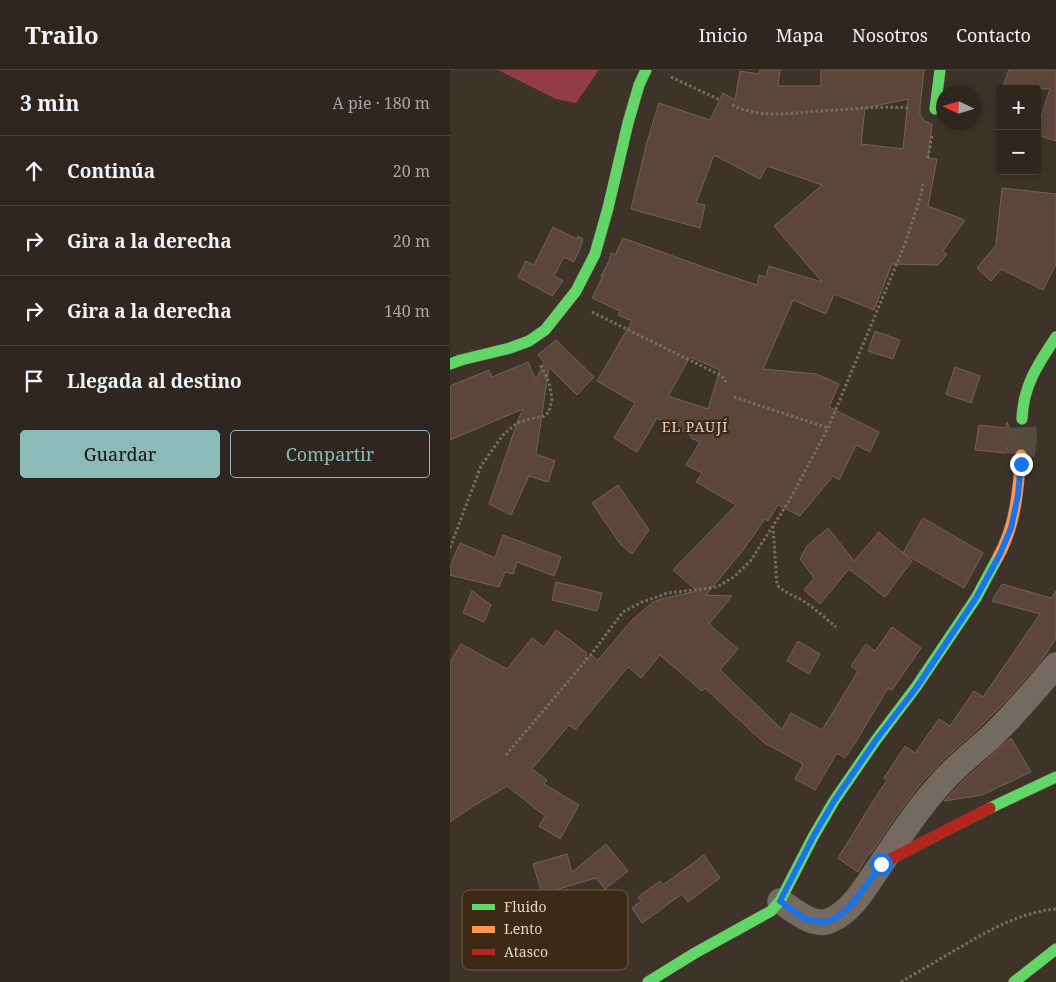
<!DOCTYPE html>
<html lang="es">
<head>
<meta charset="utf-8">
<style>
	:root { --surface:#2e261f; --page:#362e28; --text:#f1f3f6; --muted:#a7a5a4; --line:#49433d; --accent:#8bbbb9 }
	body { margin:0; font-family:"Noto Serif",serif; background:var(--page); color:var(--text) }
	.controls { position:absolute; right:15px; top:15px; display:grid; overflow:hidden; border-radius:5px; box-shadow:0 2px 8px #0003 }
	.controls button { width:45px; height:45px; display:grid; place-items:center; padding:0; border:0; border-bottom:1px solid var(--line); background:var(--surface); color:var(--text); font:25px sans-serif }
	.compass { position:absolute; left:486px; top:15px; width:45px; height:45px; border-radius:50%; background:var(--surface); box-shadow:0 2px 8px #0003; rotate:274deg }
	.stop { position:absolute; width:15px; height:15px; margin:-11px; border:4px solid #1a73e8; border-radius:50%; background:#fff }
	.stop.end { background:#1a73e8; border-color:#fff; box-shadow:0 1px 5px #0008 }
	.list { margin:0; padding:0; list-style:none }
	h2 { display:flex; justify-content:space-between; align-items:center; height:65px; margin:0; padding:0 20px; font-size:21px }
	h2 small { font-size:16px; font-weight:400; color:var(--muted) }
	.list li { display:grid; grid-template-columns:32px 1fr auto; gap:15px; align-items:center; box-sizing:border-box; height:70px; padding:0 20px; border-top:1px solid var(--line) }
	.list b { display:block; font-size:19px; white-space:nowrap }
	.list em { font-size:16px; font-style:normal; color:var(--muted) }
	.actions { display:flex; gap:10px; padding:15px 20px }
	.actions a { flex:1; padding:11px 0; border:1px solid var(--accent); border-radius:5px; text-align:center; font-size:18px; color:var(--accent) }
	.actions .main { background:var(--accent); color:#111 }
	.icon { flex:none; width:28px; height:28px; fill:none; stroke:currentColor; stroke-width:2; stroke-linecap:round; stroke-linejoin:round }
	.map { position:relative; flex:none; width:606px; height:912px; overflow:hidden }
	header { display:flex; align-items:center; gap:30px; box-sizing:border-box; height:70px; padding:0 25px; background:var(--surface); border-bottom:1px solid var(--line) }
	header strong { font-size:24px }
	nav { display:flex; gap:28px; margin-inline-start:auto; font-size:18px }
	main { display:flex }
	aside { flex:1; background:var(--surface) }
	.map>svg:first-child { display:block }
	.forest { fill:#923d49 }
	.building { fill:#5c463c; stroke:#6e635d; fill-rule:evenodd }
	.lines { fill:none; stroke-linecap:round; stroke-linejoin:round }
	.secondary-tunnel { stroke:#564b41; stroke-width:28; stroke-dasharray:28 14; stroke-linecap:butt }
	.street-casing { stroke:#594f46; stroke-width:26 }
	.fast-casing { stroke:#594f46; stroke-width:12 }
	.slow-casing { stroke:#594f46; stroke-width:12 }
	.jam-casing { stroke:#594f46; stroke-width:12 }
	.path { stroke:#756e66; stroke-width:3; stroke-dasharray:2.5 2.5; stroke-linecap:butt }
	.street { stroke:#746a62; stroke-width:25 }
	.fast { stroke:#63d668; stroke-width:11 }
	.slow { stroke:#ff974d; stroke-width:11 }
	.jam { stroke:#b3261e; stroke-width:11 }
	.route { stroke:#1a73e8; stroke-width:6 }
	.labels { text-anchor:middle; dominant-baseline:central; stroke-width:4.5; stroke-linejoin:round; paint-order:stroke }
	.neighbourhood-label { font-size:14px; letter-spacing:1px; fill:#e1d4c9; stroke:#3c2916 }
	.key { fill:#3c2916; stroke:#6e5c4c; stroke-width:1 }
	.key-label { font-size:14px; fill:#e1d4c9 }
</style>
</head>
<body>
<header>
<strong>Trailo</strong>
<nav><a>Inicio</a><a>Mapa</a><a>Nosotros</a><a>Contacto</a></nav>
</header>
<main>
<aside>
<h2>3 min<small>A pie · 180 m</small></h2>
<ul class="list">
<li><svg class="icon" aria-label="ahead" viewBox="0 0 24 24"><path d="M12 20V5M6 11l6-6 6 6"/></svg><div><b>Continúa</b></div><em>20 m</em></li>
<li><svg class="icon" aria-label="right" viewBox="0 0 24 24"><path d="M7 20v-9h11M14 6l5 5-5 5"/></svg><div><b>Gira a la derecha</b></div><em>20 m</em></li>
<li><svg class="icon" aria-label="right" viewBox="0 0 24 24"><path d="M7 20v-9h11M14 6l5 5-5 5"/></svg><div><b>Gira a la derecha</b></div><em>140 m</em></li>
<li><svg class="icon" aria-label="arrive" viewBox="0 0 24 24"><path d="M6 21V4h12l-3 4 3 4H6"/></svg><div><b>Llegada al destino</b></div></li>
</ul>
<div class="actions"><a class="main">Guardar</a><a>Compartir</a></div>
</aside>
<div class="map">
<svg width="606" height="912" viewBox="0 0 606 912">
	<rect width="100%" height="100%" fill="#3e3329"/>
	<path class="forest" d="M 48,0 L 149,0 L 126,33 L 106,29 Z"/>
	<path class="building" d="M 310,0 L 330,0 L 328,16 L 371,16 L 371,0 L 474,0 L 470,37 L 470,45 L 475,51 L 482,54 L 478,88 L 487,89 L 478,136 L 515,150 L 493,181 L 497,184 L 488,195 L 442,194 L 424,240 L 384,224 L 376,244 L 343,230 L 313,299 L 366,304 L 389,314 L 379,337 L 429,362 L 420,382 L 406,375 L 389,410 L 383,406 L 350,446 L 328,435 L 318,451 L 315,449 L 293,480 L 256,525 L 282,526 L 259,554 L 288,579 L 270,600 L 332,659 L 341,643 L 372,660 L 408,601 L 401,596 L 416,574 L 425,581 L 442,557 L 471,578 L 442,620 L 438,618 L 407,670 L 395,688 L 387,683 L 365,720 L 345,709 L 353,694 L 313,672 L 255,618 L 252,621 L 210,585 L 191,608 L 178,597 L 125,660 L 119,655 L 82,699 L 97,710 L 94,714 L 129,735 L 110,769 L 89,756 L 95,746 L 57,716 L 22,737 L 0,752 L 0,592 L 11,574 L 57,599 L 82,568 L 94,577 L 106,560 L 137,583 L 135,590 L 141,585 L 148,590 L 182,550 L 203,532 L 211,529 L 247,521 L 223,500 L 286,435 L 246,412 L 252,403 L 236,395 L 250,372 L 241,368 L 242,366 L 207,348 L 187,382 L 164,368 L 185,333 L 147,311 L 182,251 L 168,245 L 170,241 L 142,228 L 153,206 L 151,206 L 159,191 L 161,183 L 165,185 L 173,168 L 259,199 L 307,215 L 309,205 L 316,207 L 319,196 L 372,212 L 324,156 L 372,115 L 317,96 L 310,109 L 264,85 L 246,133 L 255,135 L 250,158 L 181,139 L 197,72 L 209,33 L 260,50 L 273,23 L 285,30 L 290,1 L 309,4 ZM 458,29 L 453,79 L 411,74 L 415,38 ZM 240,287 L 270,300 L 258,339 L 218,326 Z
		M 559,0 L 606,0 L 606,71 L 587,65 L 587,59 L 600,19 L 552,19 Z
		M 552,118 L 606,124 L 606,194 L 593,220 L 551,199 L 541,211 L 527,198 L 546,175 Z
		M 103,157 L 127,169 L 128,166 L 133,169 L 130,178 L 124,192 L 114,187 L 104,206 L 113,211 L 102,226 L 68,207 L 76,191 L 84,195 Z
		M 425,261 L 450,270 L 443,289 L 418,281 Z
		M 106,270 L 144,307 L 127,325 L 99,297 L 86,384 L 105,391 L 98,412 L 79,406 L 61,445 L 39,434 L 68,350 L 73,339 L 0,370 L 0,316 L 39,300 L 42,307 L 78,292 L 86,310 L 94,292 L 88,285 Z
		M 505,297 L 530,306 L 521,333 L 496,324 Z
		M 557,352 L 559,357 L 564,363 L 572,365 L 581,362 L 579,372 L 573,370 L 565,371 L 558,376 L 556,383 L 525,380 L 529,355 L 556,358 Z
		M 168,415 L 199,460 L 182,484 L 171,475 L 142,433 Z
		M 473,448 L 533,483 L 514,518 L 453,483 Z
		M 378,458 L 404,491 L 429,462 L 462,491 L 435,527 L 399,499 L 370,534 L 354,520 L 364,508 L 350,489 L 357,476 Z
		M 53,465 L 111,487 L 104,506 L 67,492 L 63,504 L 55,502 L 49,517 L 0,505 L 0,497 L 10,473 L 45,488 Z
		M 106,512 L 152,523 L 147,541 L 102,530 Z
		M 552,514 L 601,528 L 606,521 L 606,569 L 591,591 L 555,632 L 530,657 L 493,690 L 472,712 L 447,745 L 422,782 L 418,785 L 408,802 L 388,788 L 412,749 L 414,748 L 413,747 L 437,710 L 434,708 L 455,676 L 465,683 L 489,649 L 500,656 L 524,621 L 533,627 L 590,544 L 542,531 Z
		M 22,521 L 41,535 L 34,552 L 13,543 Z
		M 348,571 L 370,584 L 359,604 L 337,591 Z
		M 561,668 L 581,702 L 532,725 L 494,731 L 513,711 Z
		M 156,774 L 178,801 L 155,819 L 146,808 L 92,824 L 83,794 L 117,784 L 122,802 Z
		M 254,785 L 270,808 L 238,832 L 232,824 L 192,853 L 182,838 L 191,831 L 188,827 L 210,811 L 213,815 Z"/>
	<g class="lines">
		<path class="secondary-tunnel" d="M 571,385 L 573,369 L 572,349"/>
		<g class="street-casing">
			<path id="street" d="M 330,831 C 344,840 364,859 381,850 C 403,840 416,816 429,797 C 449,768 468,738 492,712 C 506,696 524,682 540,668 C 564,645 585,620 606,595"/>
		</g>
		<g class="fast-casing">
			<path id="fast" d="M 485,39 L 490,0
				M 0,294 L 11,290 L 60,278 L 79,271 L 95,260 L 126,221 L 145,184 L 158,138 L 178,53 L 189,15 L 196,0
				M 572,349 C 573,316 588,294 606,267
				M 540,738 L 606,707
				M 198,912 L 245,883 L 321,841 L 330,831 L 363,767 L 384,731 L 426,670 L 466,617 L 526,528 L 548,487
				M 564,912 L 606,879"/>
		</g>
		<g class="slow-casing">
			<path id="slow" d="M 548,487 C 566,455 568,421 571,385"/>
		</g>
		<g class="jam-casing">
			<path id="jam" d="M 431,794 L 540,738"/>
		</g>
		<path class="path" d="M 221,7 L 270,30
			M 282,35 C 312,49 339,43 370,41 C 400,39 430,36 460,38
			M 478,88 L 482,65
			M 142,242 L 272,306 L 276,312
			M 284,327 L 378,358
			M 323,456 L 327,515 C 335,523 345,526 355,532 C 366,539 376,549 386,557
			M 0,478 L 31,396 L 53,365 L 67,353 L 79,349 L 94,346 L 99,342 L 102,328 L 99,313 L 90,294
			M 56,685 L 143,582 L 173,542 L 192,532 L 218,523 L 267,517 L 285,506 L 301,490 L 339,431 L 378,358 L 455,174 L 471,125 L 473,114
			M 451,912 C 470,901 488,890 507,879 C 538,861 570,842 606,839"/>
		<use href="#street" class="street"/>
		<use href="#fast" class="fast"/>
		<use href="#slow" class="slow"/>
		<use href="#jam" class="jam"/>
	</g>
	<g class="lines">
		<path class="route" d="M 431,794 C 419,811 399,845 379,851 C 373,853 362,851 356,849 C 347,845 339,837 330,831 L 363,767 L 384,731 L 426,670 L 466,618 L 526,528 L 550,484 L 561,458 L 568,425 L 571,394"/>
	</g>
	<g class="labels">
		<g class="neighbourhood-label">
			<text x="245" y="356">EL PAUJÍ</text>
		</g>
	</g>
	<rect x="12" y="820" width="166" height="80" rx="8" class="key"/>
	<rect x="22" y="834" width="23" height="6" fill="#63d668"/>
	<rect x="22" y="856" width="23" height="7" fill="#ff974d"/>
	<rect x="22" y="879" width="23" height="6" fill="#b3261e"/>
	<g class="key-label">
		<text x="54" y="842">Fluido</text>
		<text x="54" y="864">Lento</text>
		<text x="54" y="887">Atasco</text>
	</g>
</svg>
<div class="controls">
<button>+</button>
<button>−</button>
</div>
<svg class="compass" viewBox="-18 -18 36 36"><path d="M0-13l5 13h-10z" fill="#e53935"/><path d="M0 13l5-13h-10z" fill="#a7a5a4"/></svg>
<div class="stop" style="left:431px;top:794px"></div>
<div class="stop end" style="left:571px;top:394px"></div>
</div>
</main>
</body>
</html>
